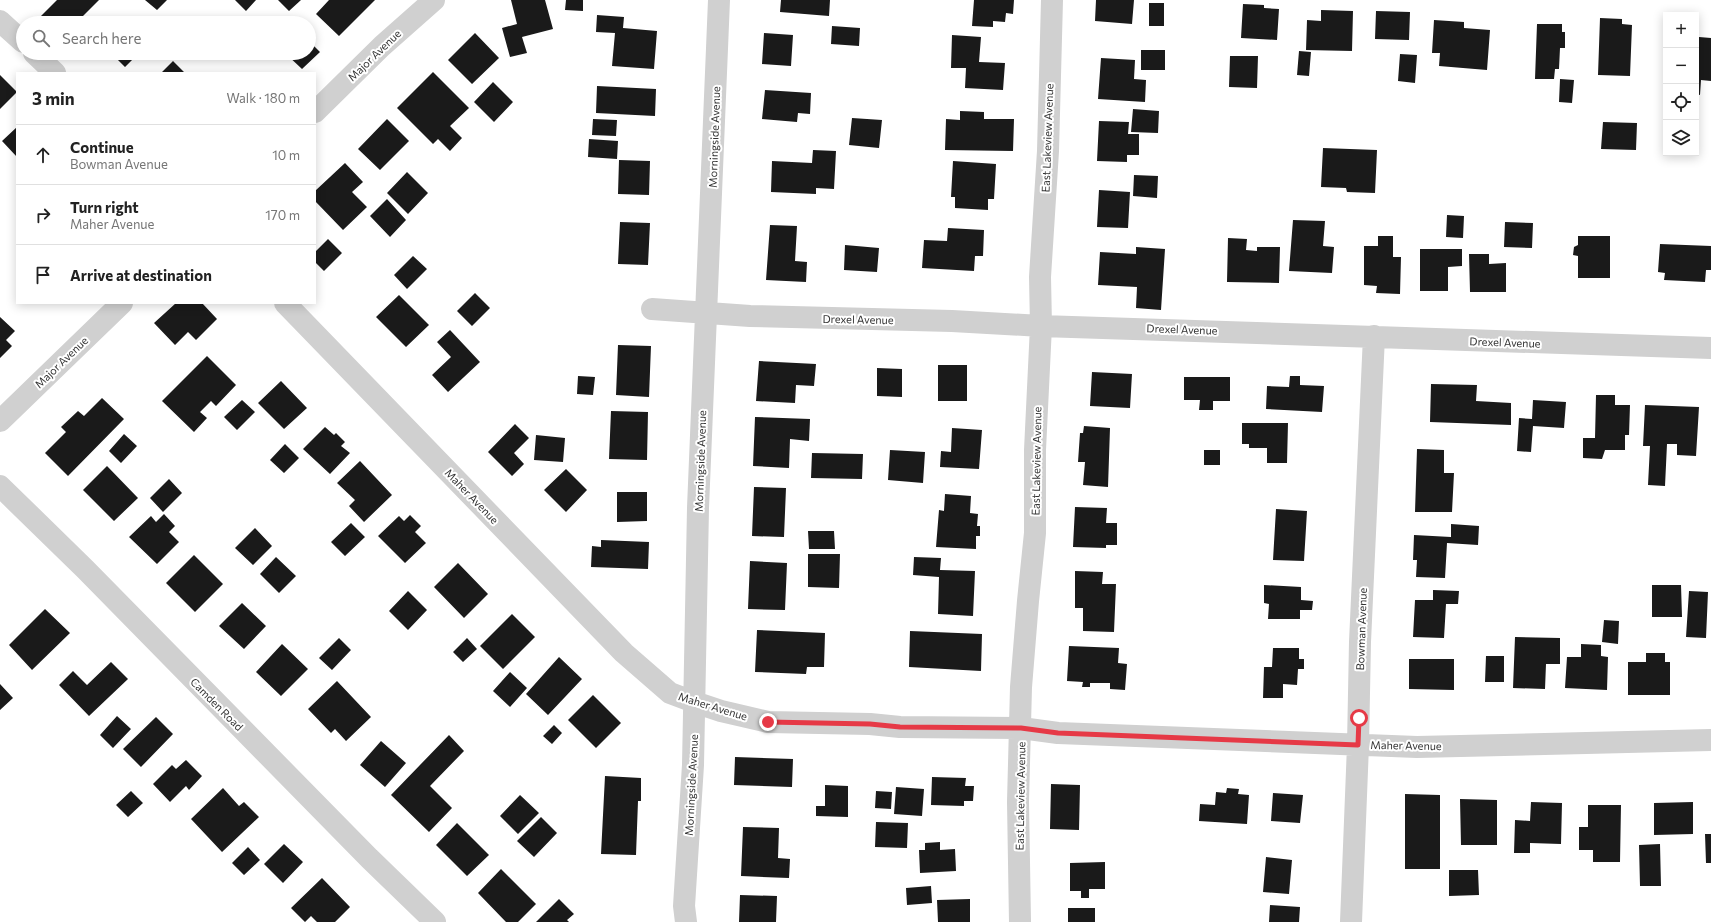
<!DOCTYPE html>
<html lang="en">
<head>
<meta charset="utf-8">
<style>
	:root { --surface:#fff; --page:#f6f6f6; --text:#222; --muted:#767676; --line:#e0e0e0 }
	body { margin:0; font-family:Commissioner,sans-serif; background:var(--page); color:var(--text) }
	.controls { position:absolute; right:12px; top:12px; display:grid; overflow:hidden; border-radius:0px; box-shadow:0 2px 10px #0003 }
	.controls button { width:36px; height:36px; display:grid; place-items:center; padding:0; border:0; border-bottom:1px solid var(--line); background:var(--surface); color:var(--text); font:20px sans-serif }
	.stop { position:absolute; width:12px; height:12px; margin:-9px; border:3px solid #e63946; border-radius:50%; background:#fff }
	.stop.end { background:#e63946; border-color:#fff; box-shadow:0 1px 4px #0008 }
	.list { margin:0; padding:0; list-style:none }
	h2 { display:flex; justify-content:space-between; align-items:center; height:52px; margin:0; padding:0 16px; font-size:17px }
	h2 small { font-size:13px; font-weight:400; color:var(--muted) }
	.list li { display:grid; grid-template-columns:26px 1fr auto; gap:12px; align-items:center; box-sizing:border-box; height:60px; padding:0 16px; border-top:1px solid var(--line) }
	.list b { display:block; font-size:15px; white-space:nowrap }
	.list p { margin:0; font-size:13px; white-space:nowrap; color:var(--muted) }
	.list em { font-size:13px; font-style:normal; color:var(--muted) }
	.icon { flex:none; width:22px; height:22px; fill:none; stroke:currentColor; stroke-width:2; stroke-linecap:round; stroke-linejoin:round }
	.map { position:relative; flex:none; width:1711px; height:922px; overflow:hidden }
	.search { position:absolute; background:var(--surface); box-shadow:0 2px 10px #0003; left:16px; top:16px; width:300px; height:44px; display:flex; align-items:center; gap:10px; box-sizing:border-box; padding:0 14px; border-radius:22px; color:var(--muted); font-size:15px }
	.panel { position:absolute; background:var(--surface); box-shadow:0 2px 10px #0003; left:16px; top:72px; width:300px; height:232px; border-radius:0px }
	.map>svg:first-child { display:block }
	.building { fill:#1a1a1a }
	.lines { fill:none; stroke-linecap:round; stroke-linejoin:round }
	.minor { stroke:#d0d0d0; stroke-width:22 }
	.route { stroke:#e63946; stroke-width:5 }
	.labels { text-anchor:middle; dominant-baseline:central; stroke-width:4; stroke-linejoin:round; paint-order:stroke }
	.street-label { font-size:11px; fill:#333; stroke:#fff }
</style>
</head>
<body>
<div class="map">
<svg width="1711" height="922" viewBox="0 0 1711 922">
	<rect width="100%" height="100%" fill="#fff"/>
	<path class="building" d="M 57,0 L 99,0 L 76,23 L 47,23 L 40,17 Z
		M 145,0 L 167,0 L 157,10 Z
		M 235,0 L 256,0 L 246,11 Z
		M 278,0 L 301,0 L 289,11 Z
		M 329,0 L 375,0 L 339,36 L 316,14 Z
		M 511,0 L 545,0 L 553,29 L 522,37 L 527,53 L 510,57 L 502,28 L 517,24 Z
		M 566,0 L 583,0 L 583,11 L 565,10 Z
		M 781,0 L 830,0 L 829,16 L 780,12 Z
		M 974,0 L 1014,0 L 1013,14 L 1006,13 L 1005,22 L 993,21 L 993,27 L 972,26 Z
		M 1096,0 L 1134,0 L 1132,24 L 1095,21 Z
		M 1149,3 L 1164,3 L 1164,26 L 1149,26 Z
		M 1243,4 L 1264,5 L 1264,8 L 1279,9 L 1277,40 L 1241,38 Z
		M 1321,10 L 1353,11 L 1352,51 L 1306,50 L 1307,20 L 1321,21 Z
		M 1376,11 L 1410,12 L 1409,40 L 1375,39 Z
		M 597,15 L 624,17 L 623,28 L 657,31 L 654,69 L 612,66 L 615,33 L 596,32 Z
		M 1600,18 L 1622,19 L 1622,24 L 1632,25 L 1630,76 L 1598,75 Z
		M 1434,20 L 1464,22 L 1464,28 L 1490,30 L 1487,70 L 1439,66 L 1440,53 L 1432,53 Z
		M 1537,24 L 1562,24 L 1562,32 L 1565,32 L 1565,48 L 1560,48 L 1559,69 L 1555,69 L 1554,79 L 1535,79 Z
		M 832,26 L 860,28 L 859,46 L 831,44 Z
		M 1696,30 L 1699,30 L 1699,37 L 1711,38 L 1711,81 L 1701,80 L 1700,95 L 1696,94 Z
		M 475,33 L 499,58 L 472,84 L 448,60 Z
		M 764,33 L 793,35 L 791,66 L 762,64 Z
		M 952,35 L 981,37 L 979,62 L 1005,63 L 1003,90 L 965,88 L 966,68 L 951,68 Z
		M 309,41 L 320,52 L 302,69 L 285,53 L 309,53 Z
		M 1141,50 L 1165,50 L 1165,70 L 1141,70 Z
		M 1299,51 L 1311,52 L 1309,76 L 1297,75 Z
		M 111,53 L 139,53 L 125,67 Z
		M 1400,54 L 1417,55 L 1415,83 L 1398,81 Z
		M 1230,56 L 1258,56 L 1257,88 L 1229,87 Z
		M 1101,58 L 1135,60 L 1134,79 L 1146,80 L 1145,102 L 1098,99 Z
		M 173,61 L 185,73 L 161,73 Z
		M 433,72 L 469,108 L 450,126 L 462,138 L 450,151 L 438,139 L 433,144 L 397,108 Z
		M 0,75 L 17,92 L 0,109 Z
		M 1560,79 L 1574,80 L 1572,103 L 1559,102 Z
		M 493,82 L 513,102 L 494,122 L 474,102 Z
		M 597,86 L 656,89 L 655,116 L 596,113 Z
		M 765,90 L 811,93 L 810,114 L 798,113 L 797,122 L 762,119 Z
		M 1133,109 L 1159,111 L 1158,133 L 1131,132 Z
		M 960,111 L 984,112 L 984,119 L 1014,119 L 1013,151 L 945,150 L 946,119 L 960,120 Z
		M 852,118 L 882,120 L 879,148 L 849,145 Z
		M 387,119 L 409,141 L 380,170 L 358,149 Z
		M 593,119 L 617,120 L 616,136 L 592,135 Z
		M 1099,121 L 1129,122 L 1128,134 L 1139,134 L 1139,155 L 1127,155 L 1127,162 L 1097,161 Z
		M 1603,122 L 1637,123 L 1636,150 L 1601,149 Z
		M 17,127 L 17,157 L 2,141 Z
		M 589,139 L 618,141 L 617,159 L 588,157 Z
		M 1323,148 L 1377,150 L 1375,193 L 1347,192 L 1346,188 L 1321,187 Z
		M 813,150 L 836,151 L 834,189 L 816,188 L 816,194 L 771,192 L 772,161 L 812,163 Z
		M 619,160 L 650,161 L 649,195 L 618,194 Z
		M 953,161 L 996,164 L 994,199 L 988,199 L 988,210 L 955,208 L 955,197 L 951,197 Z
		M 345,163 L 363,182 L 352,192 L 367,207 L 343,230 L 315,201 L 315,191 Z
		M 407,172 L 428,193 L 408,214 L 387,193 Z
		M 1134,175 L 1158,176 L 1157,198 L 1133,196 Z
		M 1099,190 L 1130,192 L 1128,228 L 1097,227 Z
		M 387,199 L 406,220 L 390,237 L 370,216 Z
		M 1447,215 L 1464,216 L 1463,238 L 1446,237 Z
		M 1293,220 L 1325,221 L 1323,246 L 1334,247 L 1332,273 L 1289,271 Z
		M 620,222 L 650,223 L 648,265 L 618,264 Z
		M 1505,222 L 1533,223 L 1532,248 L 1504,247 Z
		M 770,225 L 797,226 L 795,261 L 807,262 L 806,282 L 766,280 Z
		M 948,228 L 984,230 L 983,256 L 975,256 L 974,271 L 922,268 L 924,240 L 947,241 Z
		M 1378,236 L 1393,236 L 1393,257 L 1401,257 L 1400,294 L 1376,293 L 1377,286 L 1364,285 L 1364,246 L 1378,246 Z
		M 1578,236 L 1610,236 L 1610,278 L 1578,278 L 1578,256 L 1573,255 L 1574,247 L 1578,245 Z
		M 1228,238 L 1247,239 L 1246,250 L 1257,251 L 1257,247 L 1280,247 L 1279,283 L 1227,282 Z
		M 328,239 L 342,253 L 324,271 L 315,262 L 315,252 Z
		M 1660,244 L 1711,246 L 1711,270 L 1706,270 L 1705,282 L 1664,280 L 1665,273 L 1658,272 Z
		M 845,245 L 879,248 L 877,272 L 844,270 Z
		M 1136,247 L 1165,249 L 1161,310 L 1136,308 L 1137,287 L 1098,285 L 1100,252 L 1136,254 Z
		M 1420,249 L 1462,249 L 1462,266 L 1448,267 L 1448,291 L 1420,291 Z
		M 1469,254 L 1489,254 L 1489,264 L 1506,263 L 1506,292 L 1470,292 Z
		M 413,256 L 427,269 L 407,289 L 394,275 Z
		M 475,293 L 490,308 L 472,326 L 457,311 Z
		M 399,295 L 429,325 L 406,347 L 376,317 Z
		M 176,303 L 202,303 L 217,319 L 196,340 L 188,332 L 175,345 L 154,323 Z
		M 0,317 L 15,331 L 6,340 L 12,346 L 0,358 Z
		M 450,330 L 480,362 L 448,392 L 432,375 L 451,357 L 437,342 Z
		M 618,345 L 651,346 L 649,397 L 616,395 Z
		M 207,356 L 236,385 L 216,406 L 211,401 L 200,412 L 207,418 L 194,432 L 162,401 Z
		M 759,361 L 816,364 L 814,386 L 796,385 L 795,403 L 756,401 Z
		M 938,365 L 967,365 L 967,401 L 938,401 Z
		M 877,368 L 902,369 L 902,397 L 877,396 Z
		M 1092,372 L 1132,374 L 1130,408 L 1090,406 Z
		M 578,376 L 595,377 L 593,395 L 577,394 Z
		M 1290,376 L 1300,376 L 1300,385 L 1324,386 L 1322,412 L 1266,409 L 1267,386 L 1289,387 Z
		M 1184,377 L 1230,377 L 1230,401 L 1213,401 L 1213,410 L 1199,410 L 1200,400 L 1184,400 Z
		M 281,381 L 307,408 L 284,429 L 258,403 Z
		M 1431,384 L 1477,385 L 1476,401 L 1511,403 L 1511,425 L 1430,422 Z
		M 1596,395 L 1615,395 L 1615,405 L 1630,405 L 1629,435 L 1625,435 L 1625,450 L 1605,450 L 1602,459 L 1583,458 L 1583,438 L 1595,438 Z
		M 102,398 L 124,419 L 68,476 L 45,453 L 66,432 L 61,427 L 78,411 L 84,416 Z
		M 242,400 L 255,412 L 237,430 L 224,417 Z
		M 1533,400 L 1566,402 L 1564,428 L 1533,426 L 1531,452 L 1517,451 L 1519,418 L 1532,419 Z
		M 1645,405 L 1699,407 L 1696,456 L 1677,455 L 1677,444 L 1667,444 L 1665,486 L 1648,485 L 1650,446 L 1643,446 Z
		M 611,411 L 648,412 L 647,460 L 609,459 Z
		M 755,417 L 810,419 L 809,441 L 790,439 L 789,468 L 753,466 Z
		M 1242,423 L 1288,423 L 1287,463 L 1267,463 L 1267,448 L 1249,448 L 1249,444 L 1242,444 Z
		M 515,424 L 529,438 L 514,453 L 524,464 L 512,476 L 488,452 Z
		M 1084,426 L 1110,428 L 1108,487 L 1083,485 L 1085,462 L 1078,462 L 1080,433 L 1083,433 Z
		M 325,427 L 334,435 L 336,433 L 345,442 L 341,446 L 350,453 L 330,474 L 303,449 Z
		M 952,428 L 982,430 L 979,469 L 940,467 L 941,451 L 951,452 Z
		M 124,434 L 137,446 L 121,463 L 109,451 Z
		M 536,435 L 565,438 L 563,462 L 534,460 Z
		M 285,444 L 299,458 L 284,473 L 270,460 Z
		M 1417,449 L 1444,450 L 1444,473 L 1454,473 L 1452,512 L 1415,512 Z
		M 890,450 L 925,452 L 923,483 L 888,480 Z
		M 1204,450 L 1220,450 L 1220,465 L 1204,465 Z
		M 812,453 L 863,454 L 862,479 L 811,478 Z
		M 360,461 L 392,495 L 364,522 L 349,506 L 355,500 L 337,483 Z
		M 107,466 L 138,498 L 114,521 L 83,490 Z
		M 566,469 L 587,490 L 566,512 L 544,490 Z
		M 169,479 L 182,493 L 163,512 L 150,498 Z
		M 754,487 L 786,488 L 784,537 L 752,536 Z
		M 617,492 L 647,492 L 647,521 L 617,522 Z
		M 945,494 L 971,496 L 970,513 L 978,514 L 977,526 L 980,526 L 980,536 L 976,536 L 976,549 L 936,547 L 939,510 L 944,511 Z
		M 1075,507 L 1107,508 L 1106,523 L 1117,523 L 1117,545 L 1106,545 L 1106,548 L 1073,547 Z
		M 1276,509 L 1307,511 L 1304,561 L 1273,560 Z
		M 164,514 L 175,526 L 169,532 L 179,542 L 157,564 L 129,537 L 151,516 L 156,522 Z
		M 410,515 L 421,526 L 415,532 L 426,543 L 405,563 L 378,536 L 399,516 L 404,521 Z
		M 351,523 L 365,537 L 345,556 L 331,542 Z
		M 1451,524 L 1479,526 L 1478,545 L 1447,543 L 1445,578 L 1416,577 L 1417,560 L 1413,560 L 1414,535 L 1451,537 Z
		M 255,528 L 272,546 L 253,565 L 235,548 Z
		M 808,531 L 834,531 L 835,549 L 809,549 Z
		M 601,540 L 649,542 L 648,569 L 591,567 L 592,546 L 601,547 Z
		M 808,554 L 840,554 L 839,588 L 808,587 Z
		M 194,555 L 223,584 L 195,612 L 166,583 Z
		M 276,557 L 296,576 L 279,593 L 260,574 Z
		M 914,557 L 941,558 L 940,570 L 975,571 L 973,616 L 938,614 L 939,577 L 913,575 Z
		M 750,561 L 787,563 L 785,610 L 748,609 Z
		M 458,563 L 488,594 L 464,618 L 434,587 Z
		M 1075,571 L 1103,572 L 1102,584 L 1116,584 L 1114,632 L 1083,631 L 1083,608 L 1075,608 Z
		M 1264,585 L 1301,587 L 1301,600 L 1313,601 L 1312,610 L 1300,610 L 1300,619 L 1268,619 L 1269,604 L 1264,603 Z
		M 1652,585 L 1681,585 L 1682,617 L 1652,617 Z
		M 1433,590 L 1459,591 L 1458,604 L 1446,604 L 1444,638 L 1413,637 L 1415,600 L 1433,600 Z
		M 408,591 L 427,610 L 408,630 L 389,611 Z
		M 1689,591 L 1708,592 L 1706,638 L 1686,637 Z
		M 242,603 L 266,626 L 244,649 L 219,626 Z
		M 45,609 L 70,633 L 32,670 L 9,645 Z
		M 512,614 L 535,637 L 503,669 L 480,646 Z
		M 1604,620 L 1619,621 L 1618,644 L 1602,642 Z
		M 757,630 L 825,633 L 824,667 L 807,667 L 806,674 L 755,672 Z
		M 910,631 L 982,634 L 981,671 L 909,667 Z
		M 1515,637 L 1560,638 L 1560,664 L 1546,664 L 1545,689 L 1513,688 Z
		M 339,638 L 351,650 L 332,670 L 319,658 Z
		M 467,638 L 477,649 L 463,662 L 453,652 Z
		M 282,644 L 308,669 L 281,696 L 256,672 Z
		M 1581,644 L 1601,645 L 1601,656 L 1608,657 L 1607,690 L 1565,688 L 1567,657 L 1581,657 Z
		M 1069,646 L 1119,648 L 1118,663 L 1127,664 L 1125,690 L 1110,689 L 1110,683 L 1090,683 L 1090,687 L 1082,687 L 1083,682 L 1067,681 Z
		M 1273,648 L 1299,648 L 1299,659 L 1304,659 L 1304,669 L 1298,669 L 1297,685 L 1283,684 L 1283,698 L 1263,698 L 1264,667 L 1272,667 Z
		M 1646,653 L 1665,653 L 1665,662 L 1670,662 L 1670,695 L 1628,695 L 1628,662 L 1646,662 Z
		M 1486,656 L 1504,656 L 1504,682 L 1485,682 Z
		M 559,657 L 582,679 L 548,715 L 526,694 Z
		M 1409,659 L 1454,659 L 1454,690 L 1409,689 Z
		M 111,662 L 128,679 L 89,716 L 59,685 L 73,671 L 87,685 Z
		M 510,672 L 527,688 L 510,707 L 493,691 Z
		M 337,681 L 371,717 L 346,741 L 335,729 L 331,733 L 308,709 Z
		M 0,684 L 13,698 L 0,710 Z
		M 593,695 L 621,723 L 596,748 L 568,720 Z
		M 117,716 L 131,729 L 113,748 L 100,735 Z
		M 156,717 L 173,734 L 141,767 L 123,749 Z
		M 554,725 L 562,733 L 552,744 L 543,736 Z
		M 449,735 L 464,751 L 430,786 L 452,808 L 429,832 L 391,795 Z
		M 381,741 L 406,763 L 385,787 L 360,765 Z
		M 735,757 L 793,759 L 792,787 L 734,785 Z
		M 186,760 L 202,776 L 189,790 L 186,786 L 170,802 L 153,784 L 172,765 L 176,769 Z
		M 605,776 L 641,778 L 641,801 L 638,801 L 636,855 L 601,854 Z
		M 932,777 L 966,778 L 965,786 L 974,786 L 973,801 L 964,801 L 964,806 L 931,805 Z
		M 1051,784 L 1080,785 L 1079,830 L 1050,829 Z
		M 825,785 L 848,786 L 848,817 L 816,816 L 816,806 L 825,806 Z
		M 896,787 L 924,789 L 922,816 L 894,814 Z
		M 223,788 L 239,806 L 244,802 L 259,817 L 222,852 L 191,819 Z
		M 1227,788 L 1239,789 L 1238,794 L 1249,795 L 1247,824 L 1199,821 L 1200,804 L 1215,805 L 1216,792 L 1226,793 Z
		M 131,791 L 143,803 L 128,817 L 116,805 Z
		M 876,791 L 892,792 L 891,809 L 875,808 Z
		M 1273,793 L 1303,795 L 1300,823 L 1271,821 Z
		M 1405,794 L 1440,795 L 1440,869 L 1405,869 Z
		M 520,795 L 539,813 L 518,834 L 500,816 Z
		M 1460,799 L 1497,800 L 1497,845 L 1461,845 Z
		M 1531,802 L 1562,803 L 1561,844 L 1530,843 L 1530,853 L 1514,853 L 1515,820 L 1530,821 Z
		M 1693,802 L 1693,834 L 1654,835 L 1654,803 Z
		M 1588,805 L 1621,805 L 1620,862 L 1593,862 L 1593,850 L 1579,850 L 1579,827 L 1588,827 Z
		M 541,817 L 557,833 L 534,857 L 517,841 Z
		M 876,822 L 908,823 L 907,848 L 875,847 Z
		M 457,823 L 489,855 L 467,876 L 436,845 Z
		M 743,827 L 779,828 L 778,858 L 790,859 L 789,878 L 741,876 Z
		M 1705,834 L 1711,834 L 1711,863 L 1706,863 Z
		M 940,842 L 940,850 L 955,849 L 956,871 L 920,873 L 919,850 L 925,850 L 925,843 Z
		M 284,844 L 303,862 L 283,883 L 264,864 Z
		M 1660,844 L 1661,886 L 1640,886 L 1639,845 Z
		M 248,847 L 260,860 L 244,875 L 232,863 Z
		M 1266,857 L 1292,860 L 1289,894 L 1263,892 Z
		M 1105,862 L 1105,889 L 1089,889 L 1089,898 L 1081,898 L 1081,891 L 1070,891 L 1070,863 Z
		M 501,869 L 536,904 L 518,922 L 506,922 L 478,893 Z
		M 1449,870 L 1478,870 L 1479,895 L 1449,896 Z
		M 322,878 L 350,907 L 335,922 L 317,922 L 311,916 L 305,922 L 291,908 Z
		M 931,886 L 932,903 L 907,905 L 906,888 Z
		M 740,895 L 777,896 L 776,922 L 739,922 Z
		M 559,899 L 574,914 L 567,920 L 569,922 L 536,922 Z
		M 970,899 L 970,922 L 938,922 L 937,900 Z
		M 1270,905 L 1300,907 L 1299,922 L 1269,922 Z
		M 1068,908 L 1095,908 L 1095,922 L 1068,922 Z"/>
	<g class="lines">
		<path class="minor" d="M 0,21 L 23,42
			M 34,53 L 55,73
			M 315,112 L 382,46 L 434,0
			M 285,303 L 624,653 L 670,693 L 694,702 L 721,711 L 768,722 L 870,724 L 900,727 L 1021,728 L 1058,733 L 1417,747 L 1711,740
			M 652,309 L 750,316 L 952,321 L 1041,326 L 1711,348
			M 0,421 L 122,303
			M 0,486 L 85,569 L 369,858 L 435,922
			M 686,922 L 684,906 L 693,765 L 698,508 L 719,0
			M 1020,922 L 1018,802 L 1021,687 L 1028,601 L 1035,533 L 1035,450 L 1041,326 L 1040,277 L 1048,151 L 1052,0
			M 1351,922 L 1358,745 L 1360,642 L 1374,336"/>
	</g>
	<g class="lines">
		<path class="route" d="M 768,722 L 870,724 L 900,727 L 1021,728 L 1058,733 L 1358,745 L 1359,718"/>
	</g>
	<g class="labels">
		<g class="street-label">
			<text transform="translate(374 55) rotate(-44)">Major Avenue</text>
			<text transform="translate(714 137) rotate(-88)">Morningside Avenue</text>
			<text transform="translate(1047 138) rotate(-88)">East Lakeview Avenue</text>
			<text transform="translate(858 319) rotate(1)">Drexel Avenue</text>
			<text transform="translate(1182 329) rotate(2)">Drexel Avenue</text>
			<text transform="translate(1505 342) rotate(2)">Drexel Avenue</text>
			<text transform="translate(61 362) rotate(-44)">Major Avenue</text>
			<text transform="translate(700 461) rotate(-88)">Morningside Avenue</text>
			<text transform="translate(1036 461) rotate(-89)">East Lakeview Avenue</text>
			<text transform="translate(472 496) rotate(46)">Maher Avenue</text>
			<text transform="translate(1361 629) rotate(-88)">Bowman Avenue</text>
			<text transform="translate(217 704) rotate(45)">Camden Road</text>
			<text transform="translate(713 706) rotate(17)">Maher Avenue</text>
			<text transform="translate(1406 745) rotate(1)">Maher Avenue</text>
			<text transform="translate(691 785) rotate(-87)">Morningside Avenue</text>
			<text transform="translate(1020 796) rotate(-89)">East Lakeview Avenue</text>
		</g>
	</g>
</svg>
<div class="controls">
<button>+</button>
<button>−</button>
<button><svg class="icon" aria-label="locate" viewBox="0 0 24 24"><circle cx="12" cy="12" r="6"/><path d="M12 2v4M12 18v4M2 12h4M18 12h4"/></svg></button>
<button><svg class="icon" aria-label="layers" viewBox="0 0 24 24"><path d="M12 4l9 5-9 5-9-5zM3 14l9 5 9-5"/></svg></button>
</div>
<div class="stop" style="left:1359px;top:718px"></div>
<div class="stop end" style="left:768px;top:722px"></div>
<div class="search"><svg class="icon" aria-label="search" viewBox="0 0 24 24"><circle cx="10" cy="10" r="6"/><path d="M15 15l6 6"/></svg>Search here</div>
<section class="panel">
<h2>3 min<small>Walk · 180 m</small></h2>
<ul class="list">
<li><svg class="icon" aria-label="ahead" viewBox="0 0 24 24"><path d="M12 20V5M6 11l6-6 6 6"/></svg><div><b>Continue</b><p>Bowman Avenue</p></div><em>10 m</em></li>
<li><svg class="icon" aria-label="right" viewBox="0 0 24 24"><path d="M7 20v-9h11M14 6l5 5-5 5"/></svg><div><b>Turn right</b><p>Maher Avenue</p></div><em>170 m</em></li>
<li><svg class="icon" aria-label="arrive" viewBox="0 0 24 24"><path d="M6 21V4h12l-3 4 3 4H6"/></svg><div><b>Arrive at destination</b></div></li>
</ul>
</section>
</div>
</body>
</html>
